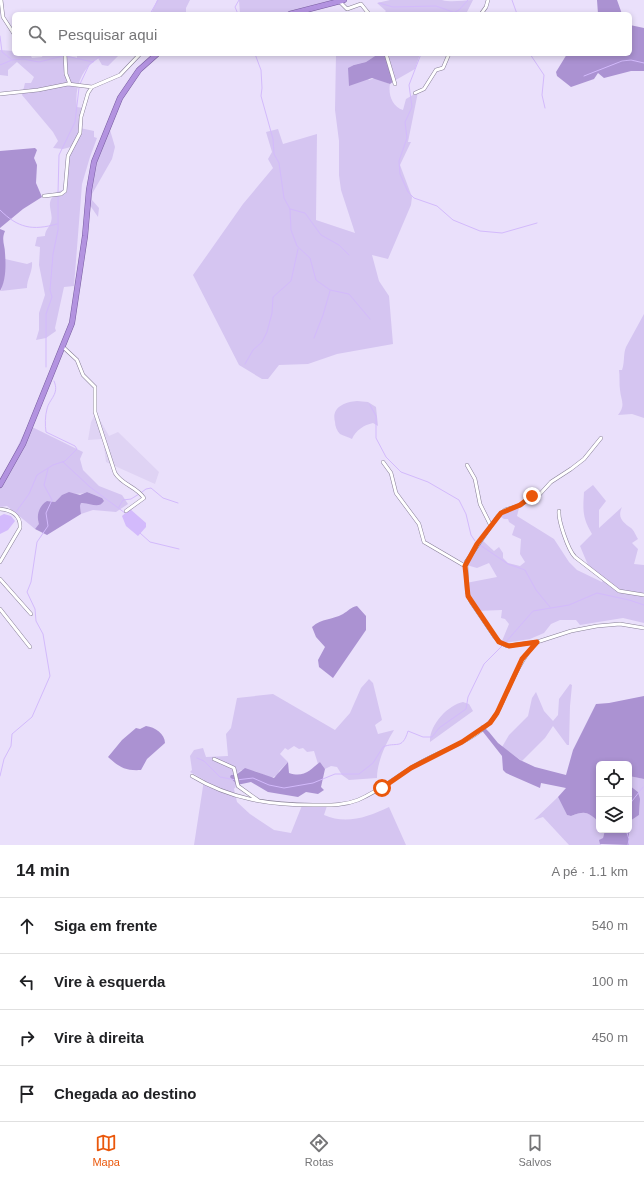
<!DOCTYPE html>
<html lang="pt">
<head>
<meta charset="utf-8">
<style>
	:root { --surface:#fff; --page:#f6f6f6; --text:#202124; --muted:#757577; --line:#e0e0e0; --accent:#ea580c }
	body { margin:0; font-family:Helvetica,sans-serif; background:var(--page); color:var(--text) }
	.controls { position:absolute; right:12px; bottom:12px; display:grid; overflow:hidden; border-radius:6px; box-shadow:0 2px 6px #0003 }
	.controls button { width:36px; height:36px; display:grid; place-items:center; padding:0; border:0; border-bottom:1px solid var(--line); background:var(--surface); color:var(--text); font:20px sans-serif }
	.stop { position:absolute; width:12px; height:12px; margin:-9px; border:3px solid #ea580c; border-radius:50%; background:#fff }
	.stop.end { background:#ea580c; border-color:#fff; box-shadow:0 1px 4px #0008 }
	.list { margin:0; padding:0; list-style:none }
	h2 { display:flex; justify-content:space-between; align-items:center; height:52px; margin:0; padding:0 16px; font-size:17px }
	h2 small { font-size:13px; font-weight:400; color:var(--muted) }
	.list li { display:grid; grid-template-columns:26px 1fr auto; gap:12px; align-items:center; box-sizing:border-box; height:56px; padding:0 16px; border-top:1px solid var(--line) }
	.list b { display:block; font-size:15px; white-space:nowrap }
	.list em { font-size:13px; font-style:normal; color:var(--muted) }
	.icon { flex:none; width:22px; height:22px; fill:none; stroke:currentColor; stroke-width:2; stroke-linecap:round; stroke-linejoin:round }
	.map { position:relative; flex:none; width:644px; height:845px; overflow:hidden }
	.search { position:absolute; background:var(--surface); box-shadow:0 2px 6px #0003; left:12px; right:12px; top:12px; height:44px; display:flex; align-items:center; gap:10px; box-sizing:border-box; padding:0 14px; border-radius:6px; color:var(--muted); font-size:15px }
	.sheet { height:276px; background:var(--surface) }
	nav { display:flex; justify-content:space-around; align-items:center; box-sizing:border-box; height:56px; border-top:1px solid var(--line); background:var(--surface); font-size:11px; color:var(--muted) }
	nav a { display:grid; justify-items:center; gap:2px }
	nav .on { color:var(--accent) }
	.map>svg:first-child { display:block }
	.built { fill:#dfd3f4 }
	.green { fill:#d5c5f1 }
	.forest { fill:#ab92d2 }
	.water { fill:#d3bafc }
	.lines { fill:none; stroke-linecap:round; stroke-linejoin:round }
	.stream { stroke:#d3bafc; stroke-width:1 }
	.minor-casing { stroke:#877f96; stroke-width:4 }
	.trunk-casing { stroke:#785d9f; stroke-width:6 }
	.minor { stroke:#fff; stroke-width:3 }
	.trunk { stroke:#b393e0; stroke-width:5 }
	.route { stroke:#ea580c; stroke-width:5 }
</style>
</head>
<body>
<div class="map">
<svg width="644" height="845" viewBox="0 0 644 845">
	<rect width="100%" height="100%" fill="#eae0fb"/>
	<path class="built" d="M 96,413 L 109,436 L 118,432 L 159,472 L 155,484 L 106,462 L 103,439 L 88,440 L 91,422 Z"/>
	<path class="green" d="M 157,0 L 190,0 L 186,8 L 186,14 L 151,14 Z
		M 239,0 L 334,0 L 279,14 L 240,14 Z
		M 390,0 L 442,0 C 452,3 463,0 473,0 L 467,12 L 468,14 L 383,14 L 386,11 L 377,3 Z
		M 0,50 L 14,51 L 14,54 L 30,54 L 32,58 L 42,57 L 43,54 L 65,54 L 66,56 L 77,58 L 77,54 L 120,54 L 108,66 L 102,65 L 98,58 C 82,68 74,88 77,107 L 83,108 L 80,128 L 94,131 L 94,137 L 97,138 L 90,157 L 82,184 L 74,286 L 64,287 L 55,328 L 56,331 L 46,338 L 36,340 L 39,330 L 39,313 L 45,295 L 39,265 L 40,247 L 35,246 L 37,237 L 45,236 C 45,230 49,228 51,222 C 54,213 45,204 54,195 C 57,191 61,191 64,189 L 71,147 L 63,149 L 53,148 L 58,141 L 53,132 L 22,95 L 25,83 L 31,83 L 34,77 L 17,62 L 8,70 L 8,76 L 0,75 Z
		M 336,54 L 378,54 L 366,62 L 354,65 L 369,80 L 375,78 L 390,84 C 388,94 392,107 403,110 L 406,99 L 418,92 L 408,142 L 411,142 L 410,144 L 400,165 L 412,197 L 411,205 L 388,259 L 372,255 L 379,281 L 389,296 L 393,344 L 337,354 L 308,364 L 279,365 L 268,379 L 262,379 L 239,365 L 193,275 L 243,204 L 273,168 L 268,159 L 272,152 L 266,132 L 278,129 L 283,144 L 317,134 L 316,220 L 355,233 L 341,190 L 339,175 L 339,141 L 335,110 Z
		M 385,54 L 420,54 L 415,69 L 394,81 Z
		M 129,90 L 122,100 L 110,130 L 115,147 L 112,159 L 92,194 L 92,200 L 99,208 L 98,217 L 87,201 L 88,185 L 121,95 Z
		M 5,259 L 27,264 L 32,262 C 33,271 27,279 27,288 L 1,291 L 4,279 Z
		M 644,314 L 644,418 L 632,414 L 618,415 C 626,405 621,401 620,390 C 619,383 620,377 619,370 L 622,370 C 625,362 623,354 626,347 Z
		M 357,401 L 368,402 L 376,407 L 378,426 L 373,423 C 364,425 356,430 352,439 C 349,437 343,436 340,434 C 337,431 335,426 335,422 C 331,407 345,402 357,401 Z
		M 28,425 L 83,452 L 80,459 L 83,470 L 99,486 L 122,495 L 128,504 L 116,512 L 93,510 L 81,514 L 80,506 L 81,503 L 102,498 L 87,492 C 72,498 70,486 55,502 L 47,501 L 38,521 L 40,524 L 35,529 L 7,506 L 0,507 L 0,482 Z
		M 593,485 L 606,501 L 599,510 L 599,528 L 622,507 C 617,518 623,522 631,528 C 634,530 636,536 638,539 L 632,543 L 638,549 L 634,564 L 644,565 L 644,623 L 623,618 L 580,625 L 576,620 L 560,620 L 551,624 L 544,633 L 530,639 L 505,643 L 502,641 L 509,624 L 505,619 L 501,618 L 502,610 L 477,611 L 469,596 L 466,583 L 497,577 L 489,563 L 477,568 L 463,564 L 467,562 L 481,539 L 494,551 L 499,547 L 503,553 L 503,558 L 508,563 L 520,566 L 525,562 L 520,554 L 521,539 L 512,535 L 515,526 L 509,522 L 508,519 L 504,519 L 498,515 L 520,504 L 517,516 L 554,539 L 569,562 L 577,570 L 602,582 L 604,579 L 588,565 L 580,546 L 592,534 C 582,517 583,510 584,492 Z
		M 369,679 L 373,683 L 382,720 L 375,725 L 378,734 L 394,730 C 386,743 377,762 377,778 L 349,780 L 342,775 L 337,767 L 331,766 L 325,769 L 320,762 L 318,764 L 314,751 L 307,752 L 303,748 L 299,749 L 294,746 L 288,750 L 285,748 L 280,754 L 288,762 L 279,771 L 278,775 L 271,778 L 255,771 L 241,770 L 236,775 L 234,781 L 237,785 L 234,789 L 237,802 L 250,814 L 274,830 L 291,833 L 303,803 L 328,803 L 324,815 C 346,825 368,817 389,807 L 406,845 L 194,845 L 204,780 L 190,772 L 192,770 L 190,756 L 194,750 L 203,748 L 206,757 L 228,756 L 226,734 L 231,728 L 237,698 L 273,694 L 335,730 L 350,713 L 361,688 Z
		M 570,684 L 572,685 L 570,706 L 569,745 L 567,745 L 553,726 L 545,738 L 522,761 L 502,747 L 509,735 L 528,716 L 532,698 L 536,692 L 544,711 L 553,721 L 558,715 L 559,699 Z
		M 463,702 L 469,704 L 473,711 L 430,742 C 429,725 448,705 463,702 Z
		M 629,776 L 644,779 L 644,845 L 629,845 L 629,823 L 630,821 L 639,815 L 640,803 L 638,792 L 629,785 Z
		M 558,797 L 567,815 L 571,816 C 585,811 588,811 599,822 L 599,830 L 605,830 L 601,845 L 569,845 L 543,817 L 534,820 Z"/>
	<path class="forest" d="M 597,0 L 617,0 L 622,14 L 598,14 Z
		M 630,25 L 644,28 L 644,71 L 631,71 L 604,78 L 598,73 L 594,79 L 571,87 L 557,76 L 556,72 L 567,54 L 630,54 Z
		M 378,54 L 385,54 L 394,81 L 390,84 L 372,78 L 349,86 L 348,68 L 354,65 L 366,62 Z
		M 35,148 L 37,150 L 34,158 L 37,165 L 36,183 L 42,197 L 23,209 L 0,228 L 0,151 Z
		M 0,229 L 5,231 C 1,240 5,245 5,253 C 6,265 6,281 0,291 Z
		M 69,492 L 80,495 L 87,492 L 102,498 L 104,501 C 98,510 90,502 81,503 L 80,506 L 81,514 L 47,535 L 35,529 L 39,524 C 36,515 39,506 47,501 L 55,502 L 62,495 Z
		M 357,606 L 366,616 L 366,630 L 333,678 L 319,667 L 318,660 L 325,647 L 316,637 L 312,627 C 322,618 332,620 343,614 C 348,611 351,607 357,606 Z
		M 644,696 L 644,779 L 629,776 L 629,764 L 599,764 L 599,822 C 587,811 585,811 571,816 L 567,815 L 558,797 L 566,788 L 541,783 L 540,788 L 506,773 L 503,770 L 502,756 L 480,728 L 482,725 L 489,732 L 498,743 L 520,760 L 535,767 L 566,775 L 573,750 L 596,704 L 609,703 Z
		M 146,726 C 155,727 165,734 165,743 L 147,759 L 141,770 C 125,771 119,767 108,757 L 122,740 L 136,728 L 140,729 Z
		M 288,762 L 289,773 C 304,778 310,770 320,762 L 325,769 L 321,787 L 324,790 L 318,794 L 306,792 L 298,797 L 268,792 L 251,782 L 237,785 L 230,777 L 231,775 L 236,775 L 245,768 L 274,778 Z
		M 629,785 L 638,792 L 640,799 L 639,815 L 630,821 L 629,823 Z
		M 629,824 L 629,845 L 600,844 L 599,840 L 603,838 L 605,830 L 629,830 Z"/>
	<path class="water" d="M 130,509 L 146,523 L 146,527 L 138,536 L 126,526 L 122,516 Z
		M 4,514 L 11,516 L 15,521 L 8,530 L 0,534 L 0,516 Z"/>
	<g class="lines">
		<path class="stream" d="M 512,0 L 517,14
			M 379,3 L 393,7 L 436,6 L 453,12
			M 150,14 L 158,0
			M 238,14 L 235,7 L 239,0
			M 451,14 L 459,10 L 468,0
			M 0,36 L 2,52 L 11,59
			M 255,54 L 261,70 L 262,88 L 261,96 L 273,139 L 274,154 L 279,163 L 284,198 L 290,209 L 291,230 L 297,246 L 310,258 L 316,280 L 330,290 L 349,294 L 370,319
			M 421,54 L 409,85 L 412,107 L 405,122 L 407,138 L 399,161 L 400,174 L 408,192 L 414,198 L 437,206 L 453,220 L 480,231 L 502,233 L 537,223
			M 530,54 L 544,75 L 542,95 L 545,108
			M 66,56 L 93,62
			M 0,65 L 12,60 L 23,59 L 39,62 L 63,56
			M 584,76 L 622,61 L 631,60 L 644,63
			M 80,84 L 89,65 L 103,54
			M 58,193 L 59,155 L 75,122 L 79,88
			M 290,209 L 305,213 L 321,235 L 339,245 L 349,255
			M 0,210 C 18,228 32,231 57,224
			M 314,338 L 323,315 L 330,291
			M 245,364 L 253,350 L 262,342 L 267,332 L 272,313 L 273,297 L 291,281 L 298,249
			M 46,367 L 46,314 L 52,297 L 50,290 L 53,254 L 58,230 L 58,196
			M 370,405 L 376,416 L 376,438 L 386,457 L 401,472 L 428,482 L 459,500 L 466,514 L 471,535 L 475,541
			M 63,462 L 90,487 L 125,513
			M 142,492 L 146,489 L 151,488 L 163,498 L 178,503
			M 119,507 L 123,500 L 131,499 L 139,494
			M 16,512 L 29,494 L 37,475 L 53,465 L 65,461 L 77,449 L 75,446 L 46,432 C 45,426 45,415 47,409 C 49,399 60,394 54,381
			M 140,533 L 150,542 L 179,549
			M 480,545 L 508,564 L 525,570 L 536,590 L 550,607
			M 505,643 L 533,611 L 569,605 L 597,593 L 629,600 L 644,605
			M 197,758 L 204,761 L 220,777 L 236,780 L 253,778 L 269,785 L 284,788 L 313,783 L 335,774 L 359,774 L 373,763 L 383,747 C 396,741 402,751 408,731 L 423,737 L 432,737 L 439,728 L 466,709 L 468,697 L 484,664 L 503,645
			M 0,776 L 4,759 L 11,746 L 12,734 L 32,717 L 50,676 L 43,634 L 36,621 L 35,609 L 27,592 L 31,582 L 37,542 L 48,526 L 46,513 L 52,500 L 44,485 L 48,469
			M 629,805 L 643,787
			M 626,830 L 629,839 L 628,845"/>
		<g class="minor-casing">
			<path id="minor" d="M 1,0 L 3,17 L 14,34
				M 339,1 L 347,9 L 361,4 L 369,14
				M 481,14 L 486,7 L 488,0
				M 65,54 L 66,74 L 70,84
				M 386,54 L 395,84
				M 415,93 L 424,89 L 436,70 L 443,68 L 449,54
				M 0,94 L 38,90 L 68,84 L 92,87 L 120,75 L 140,54
				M 44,196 L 61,194 L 65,191 L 68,156 L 80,133 L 81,117 L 88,93 L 92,87
				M 63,347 L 77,360 L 83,375 L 95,387 L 95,412 L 115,473 C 122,485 136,486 144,498 L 126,511
				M 601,438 L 584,459 L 571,469 L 551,482 L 540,494 L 532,496 L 521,505 L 505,510 L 498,516 L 466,562 L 467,592 L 471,602 L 494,636 L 501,643 L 507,646 L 537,642 L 571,631 L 597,626 L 620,624 L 644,628
				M 383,462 L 391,473 L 396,493 L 419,524 L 424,542 L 465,566
				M 467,465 L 475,479 L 480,504 L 491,526
				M 0,509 C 11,510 21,515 20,528 L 0,562
				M 559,511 C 558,520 568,550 575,557 L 619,591 L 644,595
				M 0,579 L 31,614
				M 0,609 L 30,647
				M 214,759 L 234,768 L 238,786 L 259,801
				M 192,776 C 230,799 269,805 313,805 C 328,805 343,806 358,800 C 382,790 400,773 423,761 C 445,749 473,741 490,722 C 498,715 501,705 505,696 C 514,676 522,658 537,642"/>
		</g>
		<g class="trunk-casing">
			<path id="trunk" d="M 290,14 L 344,0
				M 0,485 L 23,444 L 72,323 L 85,236 L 89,190 L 94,162 L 120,98 L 139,70 L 157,54"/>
		</g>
		<use href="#minor" class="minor"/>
		<use href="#trunk" class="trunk"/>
	</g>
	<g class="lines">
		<path class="route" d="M 382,788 L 411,768 L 462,742 L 490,723 L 497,713 L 522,659 L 537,642 L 509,646 L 499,642 L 468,596 L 465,566 L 477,544 L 501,513 L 520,505 L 532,496"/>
	</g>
</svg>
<div class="controls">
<button><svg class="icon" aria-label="locate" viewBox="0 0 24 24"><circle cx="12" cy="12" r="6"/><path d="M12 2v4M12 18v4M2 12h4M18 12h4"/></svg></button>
<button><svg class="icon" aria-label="layers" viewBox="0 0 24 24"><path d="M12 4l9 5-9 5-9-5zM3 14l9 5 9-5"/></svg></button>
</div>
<div class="stop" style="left:382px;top:788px"></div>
<div class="stop end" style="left:532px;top:496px"></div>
<div class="search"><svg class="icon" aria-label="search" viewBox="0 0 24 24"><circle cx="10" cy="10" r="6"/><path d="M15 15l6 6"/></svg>Pesquisar aqui</div>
</div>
<section class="sheet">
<h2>14 min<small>A pé · 1.1 km</small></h2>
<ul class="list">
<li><svg class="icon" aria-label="ahead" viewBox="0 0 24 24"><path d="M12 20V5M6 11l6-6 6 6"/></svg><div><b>Siga em frente</b></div><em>540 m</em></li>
<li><svg class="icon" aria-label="left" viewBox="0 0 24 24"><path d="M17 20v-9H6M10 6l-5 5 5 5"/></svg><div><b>Vire à esquerda</b></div><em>100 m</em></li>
<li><svg class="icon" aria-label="right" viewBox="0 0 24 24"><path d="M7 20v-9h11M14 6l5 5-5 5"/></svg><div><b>Vire à direita</b></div><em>450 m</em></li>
<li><svg class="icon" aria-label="arrive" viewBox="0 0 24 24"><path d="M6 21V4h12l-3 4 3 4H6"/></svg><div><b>Chegada ao destino</b></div></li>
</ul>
</section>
<nav>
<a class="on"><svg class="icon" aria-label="map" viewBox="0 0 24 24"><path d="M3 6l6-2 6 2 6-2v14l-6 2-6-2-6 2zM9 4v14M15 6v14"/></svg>Mapa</a>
<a><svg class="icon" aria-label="directions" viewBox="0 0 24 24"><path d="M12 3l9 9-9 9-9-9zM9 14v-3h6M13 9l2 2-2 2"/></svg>Rotas</a>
<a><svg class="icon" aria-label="saved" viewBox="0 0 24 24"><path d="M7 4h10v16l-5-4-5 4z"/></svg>Salvos</a>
</nav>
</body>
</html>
